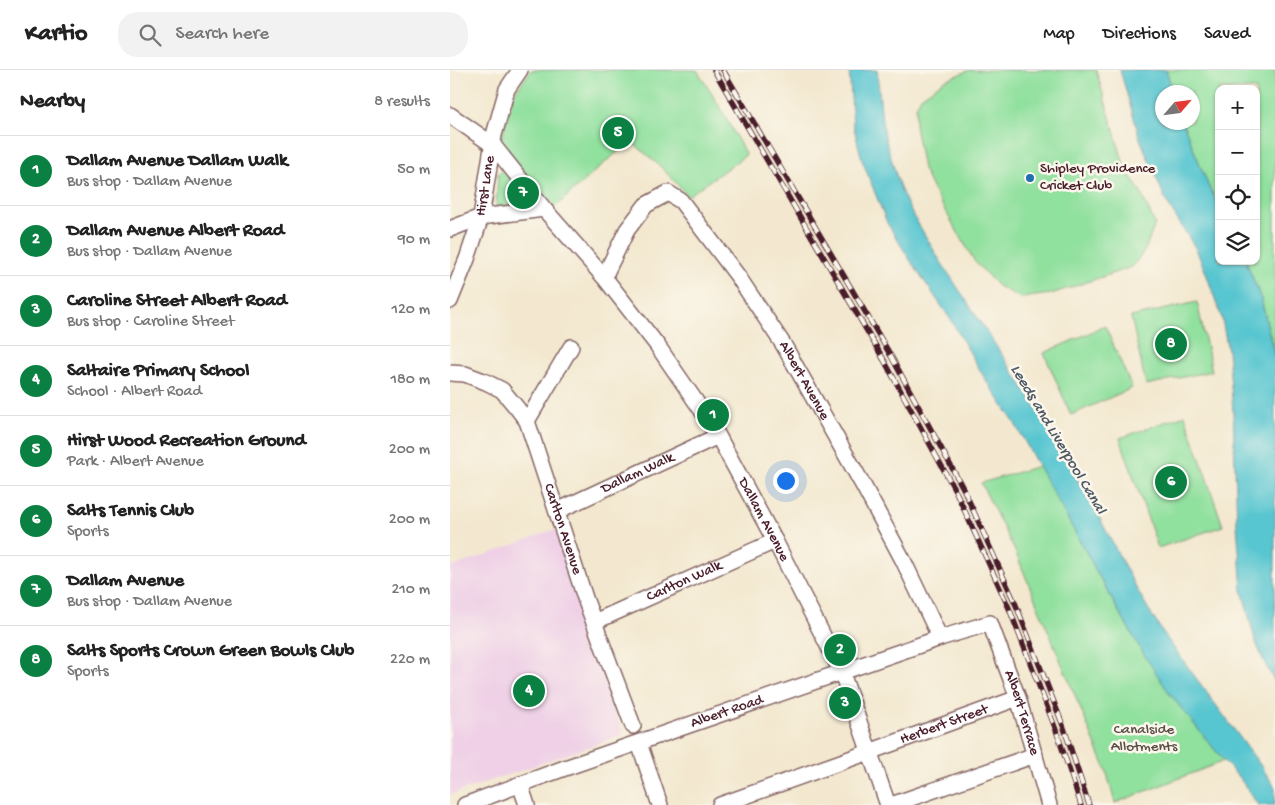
<!DOCTYPE html>
<html lang="en">
<head>
<meta charset="utf-8">
<style>
	:root { --surface:#fff; --page:#f2f2f2; --text:#222; --muted:#767676; --line:#e0e0e0; --accent:#0b8043 }
	body { margin:0; font-family:"Gochi Hand",sans-serif; background:var(--page); color:var(--text) }
	.controls { position:absolute; right:15px; top:15px; display:grid; overflow:hidden; border-radius:10px; box-shadow:0 1px 4px #0004 }
	.controls button { width:45px; height:45px; display:grid; place-items:center; padding:0; border:0; border-bottom:1px solid var(--line); background:var(--surface); color:var(--text); font:25px sans-serif }
	.compass { position:absolute; left:705px; top:15px; width:45px; height:45px; border-radius:50%; background:var(--surface); box-shadow:0 1px 4px #0004; rotate:62deg }
	.you { position:absolute; left:335px; top:410px; width:18px; height:18px; margin:-12px; border:4px solid #fff; border-radius:50%; background:#1a73e8; box-shadow:0 0 0 8px #1a73e833 }
	.badge { display:grid; place-items:center; width:32px; height:32px; border-radius:50%; background:var(--accent); color:#fff; font-size:16px; font-weight:700 }
	.pin { position:absolute; translate:-50% -50%; border:2px solid #fff; box-shadow:0 1px 5px #0006 }
	.list { margin:0; padding:0; list-style:none }
	h2 { display:flex; justify-content:space-between; align-items:center; height:65px; margin:0; padding:0 20px; font-size:21px }
	h2 small { font-size:16px; font-weight:400; color:var(--muted) }
	.list li { display:grid; grid-template-columns:32px 1fr auto; gap:15px; align-items:center; box-sizing:border-box; height:70px; padding:0 20px; border-top:1px solid var(--line) }
	.list b { display:block; font-size:19px; white-space:nowrap }
	.list p { margin:0; font-size:16px; white-space:nowrap; color:var(--muted) }
	.list em { font-size:16px; font-style:normal; color:var(--muted) }
	.icon { flex:none; width:28px; height:28px; fill:none; stroke:currentColor; stroke-width:2; stroke-linecap:round; stroke-linejoin:round }
	.map { position:relative; flex:none; width:825px; height:735px; overflow:hidden }
	header { display:flex; align-items:center; gap:30px; box-sizing:border-box; height:70px; padding:0 25px; background:var(--surface); border-bottom:1px solid var(--line) }
	header strong { font-size:24px }
	nav { display:flex; gap:28px; margin-inline-start:auto; font-size:18px }
	.search { width:350px; height:45px; background:var(--page); display:flex; align-items:center; gap:12px; box-sizing:border-box; padding:0 18px; border-radius:20px; color:var(--muted); font-size:19px }
	main { display:flex }
	aside { flex:1; background:var(--surface) }
	.map>svg:first-child { display:block }
	.built { fill:#efd0e6 }
	.green { fill:#90e09e; stroke:#6d8064 }
	.water { fill:#59c6d0; stroke:#52727e }
	.lines { fill:none; stroke-linecap:round; stroke-linejoin:round }
	.minor-casing { stroke:#856564; stroke-width:18 }
	.minor { stroke:#fff; stroke-width:15 }
	.rail-casing { stroke:#4a1f2b; stroke-width:5.5 }
	.rail { stroke:#fbf7ec; stroke-width:4; stroke-dasharray:11; stroke-linecap:butt }
	.poi-dot { fill:#1f6fb2; stroke:#fbf7ec; stroke-width:2 }
	.labels { text-anchor:middle; dominant-baseline:central; stroke-width:5; stroke-linejoin:round; paint-order:stroke }
	.poi-label { font-size:15px; fill:#4a1f2b; stroke:#fbf7ec; text-anchor:start }
	.street-label { font-size:15px; fill:#4a1f2b; stroke:#fbf7ec }
	.park-label { font-size:15px; fill:#5c4f48; stroke:#fbf7ec }
	.water-label { font-size:16px; font-style:italic; fill:#4f5965; stroke:#fbf7ec }
</style>
</head>
<body>
<header>
<strong>Kartio</strong>
<div class="search"><svg class="icon" aria-label="search" viewBox="0 0 24 24"><circle cx="10" cy="10" r="6"/><path d="M15 15l6 6"/></svg>Search here</div>
<nav><a>Map</a><a>Directions</a><a>Saved</a></nav>
</header>
<main>
<aside>
<h2>Nearby<small>8 results</small></h2>
<ul class="list">
<li><span class="badge">1</span><div><b>Dallam Avenue Dallam Walk</b><p>Bus stop · Dallam Avenue</p></div><em>50 m</em></li>
<li><span class="badge">2</span><div><b>Dallam Avenue Albert Road</b><p>Bus stop · Dallam Avenue</p></div><em>90 m</em></li>
<li><span class="badge">3</span><div><b>Caroline Street Albert Road</b><p>Bus stop · Caroline Street</p></div><em>120 m</em></li>
<li><span class="badge">4</span><div><b>Saltaire Primary School</b><p>School · Albert Road</p></div><em>180 m</em></li>
<li><span class="badge">5</span><div><b>Hirst Wood Recreation Ground</b><p>Park · Albert Avenue</p></div><em>200 m</em></li>
<li><span class="badge">6</span><div><b>Salts Tennis Club</b><p>Sports</p></div><em>200 m</em></li>
<li><span class="badge">7</span><div><b>Dallam Avenue</b><p>Bus stop · Dallam Avenue</p></div><em>210 m</em></li>
<li><span class="badge">8</span><div><b>Salts Sports Crown Green Bowls Club</b><p>Sports</p></div><em>220 m</em></li>
</ul>
</aside>
<div class="map">
<svg width="825" height="735" viewBox="0 0 825 735">
	<rect width="100%" height="100%" fill="#fbf7ec"/>
	<filter id="ink" filterUnits="userSpaceOnUse"><feTurbulence type="fractalNoise" baseFrequency=".02" numOctaves="2"/><feDisplacementMap in="SourceGraphic" scale="10" xChannelSelector="R" yChannelSelector="G"/><feConvolveMatrix kernelMatrix="1 2 1 2 8 2 1 2 1" color-interpolation-filters="sRGB"/></filter>
	<filter id="wash" filterUnits="userSpaceOnUse"><feTurbulence type="fractalNoise" baseFrequency=".0096" numOctaves="4" result="noise"/><feDisplacementMap in="SourceGraphic" scale="20" xChannelSelector="R" yChannelSelector="G"/><feGaussianBlur stdDeviation="1.12" result="paint"/><feColorMatrix in="noise" values="0 0 0 0 0 0 0 0 0 0 0 0 0 0 0 0 0 1.4 0 .05"/><feComposite in="paint" operator="in"/></filter>
	<g filter="url(#wash)">
		<rect width="100%" height="100%" fill="#f3e8cf"/>
		<path class="built" d="M 106,459 L 129,537 L 173,665 L 0,725 L 0,498 Z"/>
		<path class="green" d="M 81,0 L 247,0 L 270,37 L 296,85 L 238,126 L 212,98 L 181,71 L 152,95 L 105,137 L 50,74 L 63,25 Z
			M 520,0 L 646,0 L 675,98 L 690,121 L 705,154 L 695,180 L 682,197 L 601,224 L 571,228 L 548,216 L 525,192 L 482,118 L 473,99 L 465,55 L 466,37 L 471,27 L 495,10 Z
			M 716,0 L 825,0 L 825,288 L 811,229 L 796,191 L 806,191 L 806,19 L 769,19 L 769,136 L 758,115 L 733,53 L 742,52 L 742,22 L 723,22 Z
			M 54,101 L 75,128 L 70,133 L 46,138 L 48,103 Z
			M 747,232 L 762,301 L 696,315 L 681,247 Z
			M 655,256 L 682,318 L 621,345 L 594,283 Z
			M 735,345 L 773,456 L 708,478 L 670,368 Z
			M 589,396 L 669,542 L 720,624 L 774,691 L 665,733 L 656,700 L 565,481 L 531,413 Z"/>
		<path class="water" d="M 399,0 L 427,0 L 432,51 L 436,71 L 450,118 L 460,140 L 489,189 L 581,329 L 599,360 L 648,445 L 685,516 L 703,547 L 718,570 L 811,696 L 825,717 L 825,735 L 808,735 L 791,710 L 774,691 L 720,624 L 696,588 L 669,542 L 564,352 L 534,307 L 499,247 L 460,190 L 437,153 L 412,90 L 403,54 Z
			M 670,0 L 716,0 L 723,22 L 712,22 L 712,52 L 733,53 L 758,115 L 769,136 L 769,191 L 796,191 L 811,229 L 825,288 L 825,612 L 814,592 L 805,570 L 792,520 L 787,455 L 783,341 L 778,281 L 772,249 L 756,203 L 746,179 L 717,133 L 690,69 Z"/>
	</g>
	<g filter="url(#ink)">
		<g class="lines">
			<g class="minor-casing">
				<g id="minor">
					<path id="s1" d="M 0,45 L 43,75 L 94,139 L 154,207 L 207,275 L 255,345 L 268,366 L 325,471 L 392,603 L 438,735"/>
					<path d="M 0,159 L 31,147 L 94,139"/>
					<path id="s2" d="M 154,207 L 177,160 L 196,135 L 218,123 L 231,131 L 287,205 L 333,274 L 413,415 L 453,490 L 490,568"/>
					<path id="s3" d="M 0,231 L 17,189 L 31,147 L 44,65 L 57,19 L 70,0"/>
					<path id="s4" d="M 0,303 L 15,304 L 36,312 L 52,320 L 67,338 L 77,351 L 136,531 L 183,656"/>
					<path d="M 77,351 L 121,277"/>
					<path id="s5" d="M 107,441 L 268,366"/>
					<path id="s6" d="M 144,552 L 325,471"/>
					<path d="M 189,673 L 210,735"/>
					<path d="M 70,714 L 77,735"/>
					<path id="s7" d="M 15,735 L 112,699 L 490,568 L 540,553 L 568,628 L 599,735"/>
					<path id="s8" d="M 270,735 L 419,682 L 568,628"/>
					<path d="M 441,735 L 585,685"/>
				</g>
			</g>
			<use href="#minor" class="minor"/>
			<g class="rail-casing">
				<path id="rail" d="M 264,0 L 434,290 L 507,424 L 559,538 L 606,660 L 631,735
					M 273,0 L 441,286 L 514,420 L 566,535 L 614,658 L 639,735"/>
			</g>
			<use href="#rail" class="rail"/>
		</g>
	</g>
	<circle class="poi-dot" cx="580" cy="108" r="5"/>
	<g class="labels">
		<g class="poi-label">
			<text x="590" y="99">Shipley Providence<tspan x="590" dy="17">Cricket Club</tspan></text>
		</g>
		<g class="street-label">
			<text stroke="none"><textPath href="#s3" startOffset="121">Hirst Lane</textPath></text>
			<text stroke="none"><textPath href="#s2" startOffset="342">Albert Avenue</textPath></text>
			<text stroke="none"><textPath href="#s5" startOffset="89">Dallam Walk</textPath></text>
			<text stroke="none"><textPath href="#s1" startOffset="516">Dallam Avenue</textPath></text>
			<text stroke="none"><textPath href="#s4" startOffset="209">Carlton Avenue</textPath></text>
			<text stroke="none"><textPath href="#s6" startOffset="99">Carlton Walk</textPath></text>
			<text stroke="none"><textPath href="#s7" startOffset="278">Albert Road</textPath></text>
			<text stroke="none"><textPath href="#s7" startOffset="651">Albert Terrace</textPath></text>
			<text stroke="none"><textPath href="#s8" startOffset="238">Herbert Street</textPath></text>
		</g>
		<g class="park-label">
			<text x="694" y="660">Canalside<tspan x="694" dy="17">Allotments</tspan></text>
		</g>
		<g class="water-label">
			<text transform="translate(607 370) rotate(59)">Leeds and Liverpool Canal</text>
		</g>
	</g>
</svg>
<div class="controls">
<button>+</button>
<button>−</button>
<button><svg class="icon" aria-label="locate" viewBox="0 0 24 24"><circle cx="12" cy="12" r="6"/><path d="M12 2v4M12 18v4M2 12h4M18 12h4"/></svg></button>
<button><svg class="icon" aria-label="layers" viewBox="0 0 24 24"><path d="M12 4l9 5-9 5-9-5zM3 14l9 5 9-5"/></svg></button>
</div>
<svg class="compass" viewBox="-18 -18 36 36"><path d="M0-13l5 13h-10z" fill="#e53935"/><path d="M0 13l5-13h-10z" fill="#767676"/></svg>
<div class="you"></div>
<div class="pin badge" style="left:263px;top:345px">1</div>
<div class="pin badge" style="left:390px;top:580px">2</div>
<div class="pin badge" style="left:395px;top:633px">3</div>
<div class="pin badge" style="left:79px;top:621px">4</div>
<div class="pin badge" style="left:168px;top:63px">5</div>
<div class="pin badge" style="left:721px;top:412px">6</div>
<div class="pin badge" style="left:73px;top:123px">7</div>
<div class="pin badge" style="left:721px;top:274px">8</div>
</div>
</main>
</body>
</html>
